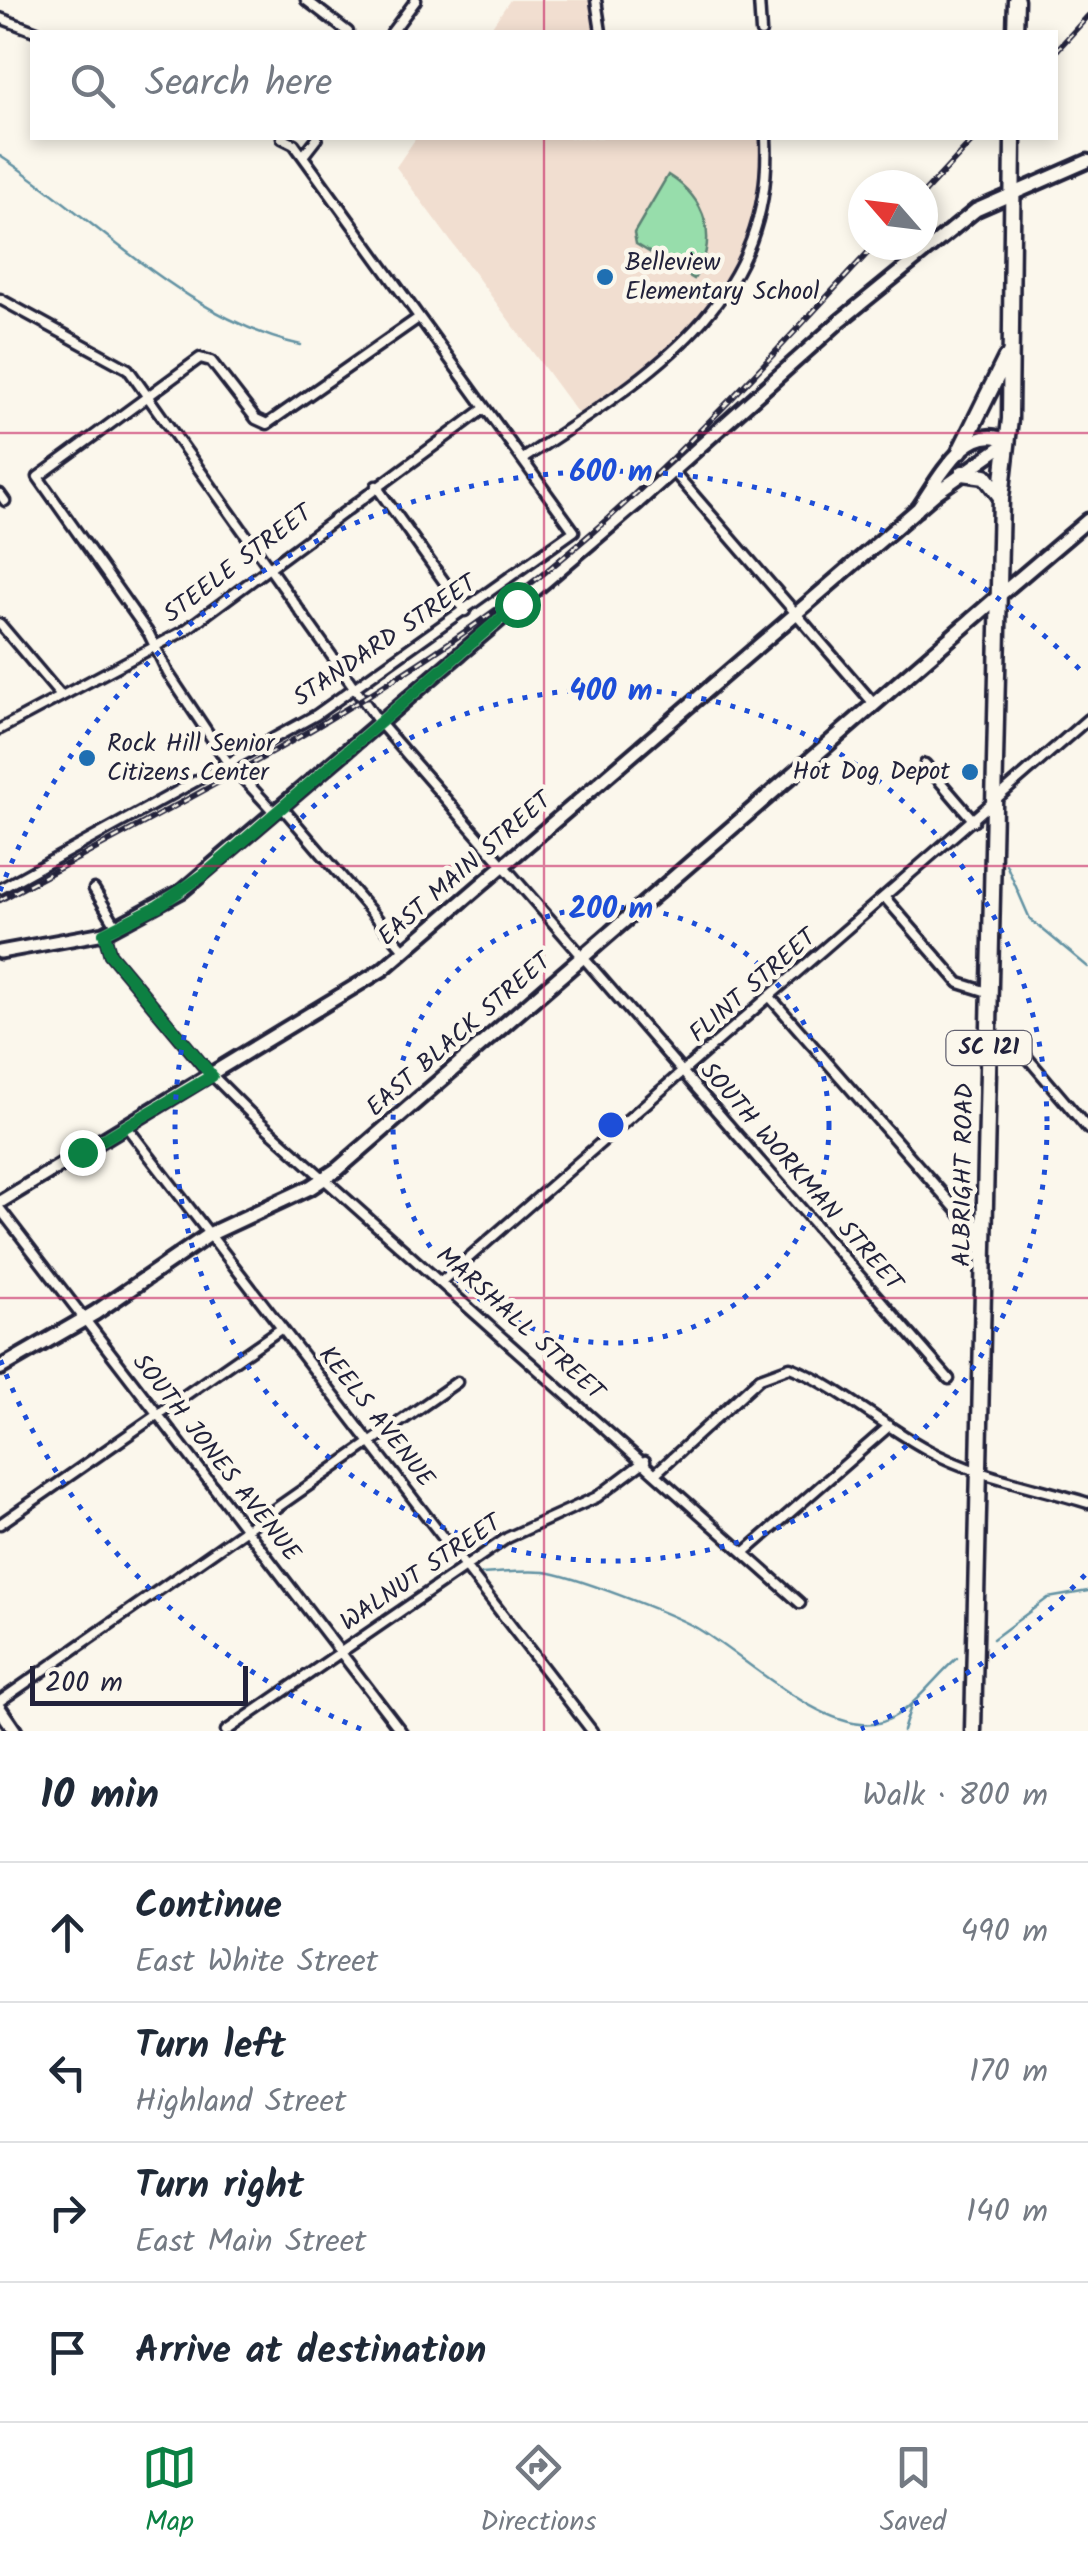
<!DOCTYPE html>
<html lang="en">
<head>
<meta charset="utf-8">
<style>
	:root { --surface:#fff; --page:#f2f2f3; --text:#1f2937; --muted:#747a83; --line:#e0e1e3; --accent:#0b8043 }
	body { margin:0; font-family:Kalam,sans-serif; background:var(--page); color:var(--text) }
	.compass { position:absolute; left:848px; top:170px; width:90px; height:90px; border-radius:50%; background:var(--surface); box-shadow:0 5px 15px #0003; rotate:298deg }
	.scale { position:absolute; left:30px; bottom:25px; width:218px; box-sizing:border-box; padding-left:10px; border:5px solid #22223b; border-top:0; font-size:28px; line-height:35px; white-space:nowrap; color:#22223b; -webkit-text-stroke:8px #fbf7ec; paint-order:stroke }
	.stop { position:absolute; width:30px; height:30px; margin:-22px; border:8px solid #0b8043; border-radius:50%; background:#fff }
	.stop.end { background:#0b8043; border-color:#fff; box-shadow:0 2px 10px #0008 }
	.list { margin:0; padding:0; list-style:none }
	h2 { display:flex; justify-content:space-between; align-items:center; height:130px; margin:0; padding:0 40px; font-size:42px }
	h2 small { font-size:32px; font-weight:400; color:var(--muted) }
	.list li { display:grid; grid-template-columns:65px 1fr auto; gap:30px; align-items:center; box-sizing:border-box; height:140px; padding:0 40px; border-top:2px solid var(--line) }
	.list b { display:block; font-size:38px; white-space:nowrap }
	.list p { margin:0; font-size:32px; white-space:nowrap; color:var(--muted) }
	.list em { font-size:32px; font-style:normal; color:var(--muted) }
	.icon { flex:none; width:55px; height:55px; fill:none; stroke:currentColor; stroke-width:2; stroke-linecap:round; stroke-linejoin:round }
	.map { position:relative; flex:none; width:1088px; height:1731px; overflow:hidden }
	.search { position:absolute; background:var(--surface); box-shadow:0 5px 15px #0003; left:30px; right:30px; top:30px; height:110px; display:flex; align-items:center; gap:25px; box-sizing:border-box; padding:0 35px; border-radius:0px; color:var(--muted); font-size:38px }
	.sheet { height:690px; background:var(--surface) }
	nav { display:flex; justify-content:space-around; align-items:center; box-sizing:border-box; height:140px; border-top:2px solid var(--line); background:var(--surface); font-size:28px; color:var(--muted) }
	nav a { display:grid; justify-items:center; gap:5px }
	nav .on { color:var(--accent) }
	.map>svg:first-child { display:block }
	.built { fill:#f1ded0 }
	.green { fill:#97ddab; stroke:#5c8073; stroke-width:2.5 }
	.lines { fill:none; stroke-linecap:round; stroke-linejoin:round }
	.stream { stroke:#6292a3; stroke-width:2.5 }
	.street-casing { stroke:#22223b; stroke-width:15 }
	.secondary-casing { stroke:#22223b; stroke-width:19 }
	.primary-casing { stroke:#22223b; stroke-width:20 }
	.highway-casing { stroke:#22223b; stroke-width:21 }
	.street { stroke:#fbf7ec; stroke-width:8 }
	.secondary { stroke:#fbf7ec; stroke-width:11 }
	.primary { stroke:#fbf7ec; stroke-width:12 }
	.highway { stroke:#fbf7ec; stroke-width:14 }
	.rail-casing { stroke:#22223b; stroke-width:6 }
	.rail { stroke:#fbf7ec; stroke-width:2.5; stroke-dasharray:8; stroke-linecap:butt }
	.route { stroke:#0b8043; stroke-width:12 }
	.grid { fill:none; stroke:#c2185b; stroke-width:2.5; stroke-opacity:0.55 }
	.ring { fill:none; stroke:#1d4ed8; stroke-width:5; stroke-dasharray:5 10 }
	.poi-dot { fill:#1f6fb2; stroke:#fbf7ec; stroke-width:4 }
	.labels { text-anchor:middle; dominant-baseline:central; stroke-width:9; stroke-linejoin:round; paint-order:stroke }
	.shield { fill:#fbf7ec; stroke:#636270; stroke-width:2.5 }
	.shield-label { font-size:22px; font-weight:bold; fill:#22223b }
	.poi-label { font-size:25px; fill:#22223b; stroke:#fbf7ec; text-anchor:start }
	.street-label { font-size:25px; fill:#22223b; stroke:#fbf7ec }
	.centre { fill:#1d4ed8; stroke:#fbf7ec; stroke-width:5 }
	.ring-label { font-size:30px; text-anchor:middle; font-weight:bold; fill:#1d4ed8; stroke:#fbf7ec; stroke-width:9; stroke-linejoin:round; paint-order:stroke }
</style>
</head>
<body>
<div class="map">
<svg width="1088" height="1731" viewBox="0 0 1088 1731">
	<rect width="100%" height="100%" fill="#fbf7ec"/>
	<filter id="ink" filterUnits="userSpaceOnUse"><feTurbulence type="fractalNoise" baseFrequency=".01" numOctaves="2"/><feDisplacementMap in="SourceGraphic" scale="20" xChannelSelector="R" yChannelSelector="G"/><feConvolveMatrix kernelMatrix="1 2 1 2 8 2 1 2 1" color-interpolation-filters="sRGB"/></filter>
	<g filter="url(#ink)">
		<path class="built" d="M 510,0 L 592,0 L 597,32 L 488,32 Z
			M 416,138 L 763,138 L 763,182 L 751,238 L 712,308 L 674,344 L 579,415 L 396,167 Z"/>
		<path class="green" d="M 668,175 C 707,199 719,240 694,279 L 636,244 L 634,233 Z"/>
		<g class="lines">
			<path class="stream" d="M 0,156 C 97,219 185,319 301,345
				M 1006,864 L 1030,919 L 1088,967
				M 482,1574 C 502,1573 524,1570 544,1572 C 572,1575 669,1613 695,1627 C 741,1653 820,1731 874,1724 C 908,1719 932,1679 957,1658
				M 993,1639 L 1048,1598 L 1088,1591
				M 903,1731 L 911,1706"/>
			<g class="street-casing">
				<path id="street" d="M 306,0 L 348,32
					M 596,0 L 601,32
					M 759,0 L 761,32
					M 0,18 L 37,32
					M 392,32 L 416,0
					M 303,156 L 317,138
					M 0,299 L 128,369 L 378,721 L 949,1379
					M 523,459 C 646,377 774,305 766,138
					M 673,471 L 875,705
					M 376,486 L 465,611
					M 0,494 L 5,501
					M 0,624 L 61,696
					M 0,729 L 184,631 L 485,408
					M 925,764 L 974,821
					M 281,806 L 405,951
					M 274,812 L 226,760 L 168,673 L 149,634 L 38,477 L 200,358 L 211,361 L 256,419 L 267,424 L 417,319
					M 0,889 L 316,715 L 574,531 L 294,144 L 282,138
					M 94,889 L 117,927
					M 886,899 L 959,983 L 991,993
					M 104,933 L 110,954 L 205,1068 L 250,1113 L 800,1603
					M 770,997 L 964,1218 L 985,1229
					M 990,1037 L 1021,1050 L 1088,1129
					M 127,1127 L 592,1731
					M 0,1209 L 401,1731
					M 442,1281 L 1088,719
					M 657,1472 L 760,1378 L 790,1367 C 839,1386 881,1425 928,1450 C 977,1477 1035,1486 1088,1503
					M 0,1524 L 282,1328
					M 746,1551 L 887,1428
					M 0,1701 L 457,1382
					M 226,1731 L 507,1538 L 597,1497 L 645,1461"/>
			</g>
			<g class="secondary-casing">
				<path id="secondary" d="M 1000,595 L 1088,520
					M 0,952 L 104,933 L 182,891 L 638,502 L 841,320 L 976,210 L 1088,161
					M 0,1202 L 382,970 L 936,493 L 1008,442 C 968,417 936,484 917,510
					M 0,1709 L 15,1731"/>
			</g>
			<g class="primary-casing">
				<path id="primary" d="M 0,1368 L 95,1313 L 210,1234 L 311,1187 L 338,1169 L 1000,595"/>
			</g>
			<g class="highway-casing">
				<path id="highway" d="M 1015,32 L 1016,0
					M 960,451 L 1006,358
					M 963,473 L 985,476 L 1001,497
					M 973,1731 L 1001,498 L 1010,419 L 1013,138"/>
			</g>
			<use href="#street" class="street"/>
			<use href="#secondary" class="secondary"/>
			<use href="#primary" class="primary"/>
			<use href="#highway" class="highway"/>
			<g class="rail-casing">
				<path id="rail" d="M 1056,51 L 1088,16
					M 923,194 L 975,138
					M 0,900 C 185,800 377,705 543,574 C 665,476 769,359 875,245"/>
			</g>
			<use href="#rail" class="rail"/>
		</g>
	</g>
	<g class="lines" filter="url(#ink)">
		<path class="route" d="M 82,1152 L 212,1076 L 110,954 L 104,933 L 158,906 L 205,874 L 517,604"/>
	</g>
	<path class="grid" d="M 544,0 L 544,32M 544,138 L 544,1731M 0,433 L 1088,433M 0,866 L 1088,866M 0,1298 L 1088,1298"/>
	<g class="ring">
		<circle cx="611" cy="1125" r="218"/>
		<circle cx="611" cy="1125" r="436"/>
		<path d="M1085 1575A654 654 0 0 1 861 1729M361 1729A654 654 0 0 1 0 1359M0 891A654 654 0 0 1 1085 675"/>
	</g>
	<g class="poi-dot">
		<circle cx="605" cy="277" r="10"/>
		<circle cx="87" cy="758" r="10"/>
		<circle cx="970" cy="772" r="10"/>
	</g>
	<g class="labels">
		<rect class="shield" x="946.5" y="1031" width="85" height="34" rx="8"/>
		<g class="shield-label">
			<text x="989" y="1048">SC 121</text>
		</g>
		<g class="poi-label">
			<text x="625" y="263">Belleview<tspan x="625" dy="29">Elementary School</tspan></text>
			<text x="107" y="744">Rock Hill Senior<tspan x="107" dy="29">Citizens Center</tspan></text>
			<text x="950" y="772" text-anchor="end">Hot Dog Depot</text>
		</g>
		<g class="street-label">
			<text transform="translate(238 564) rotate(-37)">STEELE STREET</text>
			<text transform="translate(385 641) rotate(-34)">STANDARD STREET</text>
			<text transform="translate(465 869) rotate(-41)">EAST MAIN STREET</text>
			<text transform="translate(753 986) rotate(-41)">FLINT STREET</text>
			<text transform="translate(459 1035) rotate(-41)">EAST BLACK STREET</text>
			<text transform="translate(964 1175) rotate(-89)">ALBRIGHT ROAD</text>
			<text transform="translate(801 1177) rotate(49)">SOUTH WORKMAN STREET</text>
			<text transform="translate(520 1324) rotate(42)">MARSHALL STREET</text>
			<text transform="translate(376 1417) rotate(52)">KEELS AVENUE</text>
			<text transform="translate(216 1458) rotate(52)">SOUTH JONES AVENUE</text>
			<text transform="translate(421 1573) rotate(-34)">WALNUT STREET</text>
		</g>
	</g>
	<circle cx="611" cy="1125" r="15" class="centre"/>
	<g class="ring-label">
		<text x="611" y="481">600 m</text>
		<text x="611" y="700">400 m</text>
		<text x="611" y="918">200 m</text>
	</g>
</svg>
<svg class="compass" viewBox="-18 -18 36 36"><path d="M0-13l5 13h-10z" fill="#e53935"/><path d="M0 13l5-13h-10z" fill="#747a83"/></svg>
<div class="scale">200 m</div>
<div class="stop" style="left:517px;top:604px"></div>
<div class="stop end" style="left:82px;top:1152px"></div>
<div class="search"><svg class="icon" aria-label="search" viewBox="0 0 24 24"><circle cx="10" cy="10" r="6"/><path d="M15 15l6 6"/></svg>Search here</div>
</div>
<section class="sheet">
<h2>10 min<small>Walk · 800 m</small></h2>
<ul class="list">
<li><svg class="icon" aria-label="ahead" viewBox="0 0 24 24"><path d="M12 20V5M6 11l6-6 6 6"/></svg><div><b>Continue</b><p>East White Street</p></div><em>490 m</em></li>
<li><svg class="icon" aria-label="left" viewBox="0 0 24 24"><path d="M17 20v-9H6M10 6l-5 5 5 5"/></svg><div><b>Turn left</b><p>Highland Street</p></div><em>170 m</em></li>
<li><svg class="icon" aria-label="right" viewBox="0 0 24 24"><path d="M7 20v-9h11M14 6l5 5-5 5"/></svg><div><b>Turn right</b><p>East Main Street</p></div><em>140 m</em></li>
<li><svg class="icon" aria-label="arrive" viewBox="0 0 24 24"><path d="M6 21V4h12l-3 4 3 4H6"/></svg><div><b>Arrive at destination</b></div></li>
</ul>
</section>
<nav>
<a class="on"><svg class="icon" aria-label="map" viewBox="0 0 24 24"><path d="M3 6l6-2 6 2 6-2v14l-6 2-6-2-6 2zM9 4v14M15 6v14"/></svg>Map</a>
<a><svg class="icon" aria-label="directions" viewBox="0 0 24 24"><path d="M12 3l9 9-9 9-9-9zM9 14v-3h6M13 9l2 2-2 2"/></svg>Directions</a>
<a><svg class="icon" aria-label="saved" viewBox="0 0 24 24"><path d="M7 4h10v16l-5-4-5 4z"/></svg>Saved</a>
</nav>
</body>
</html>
